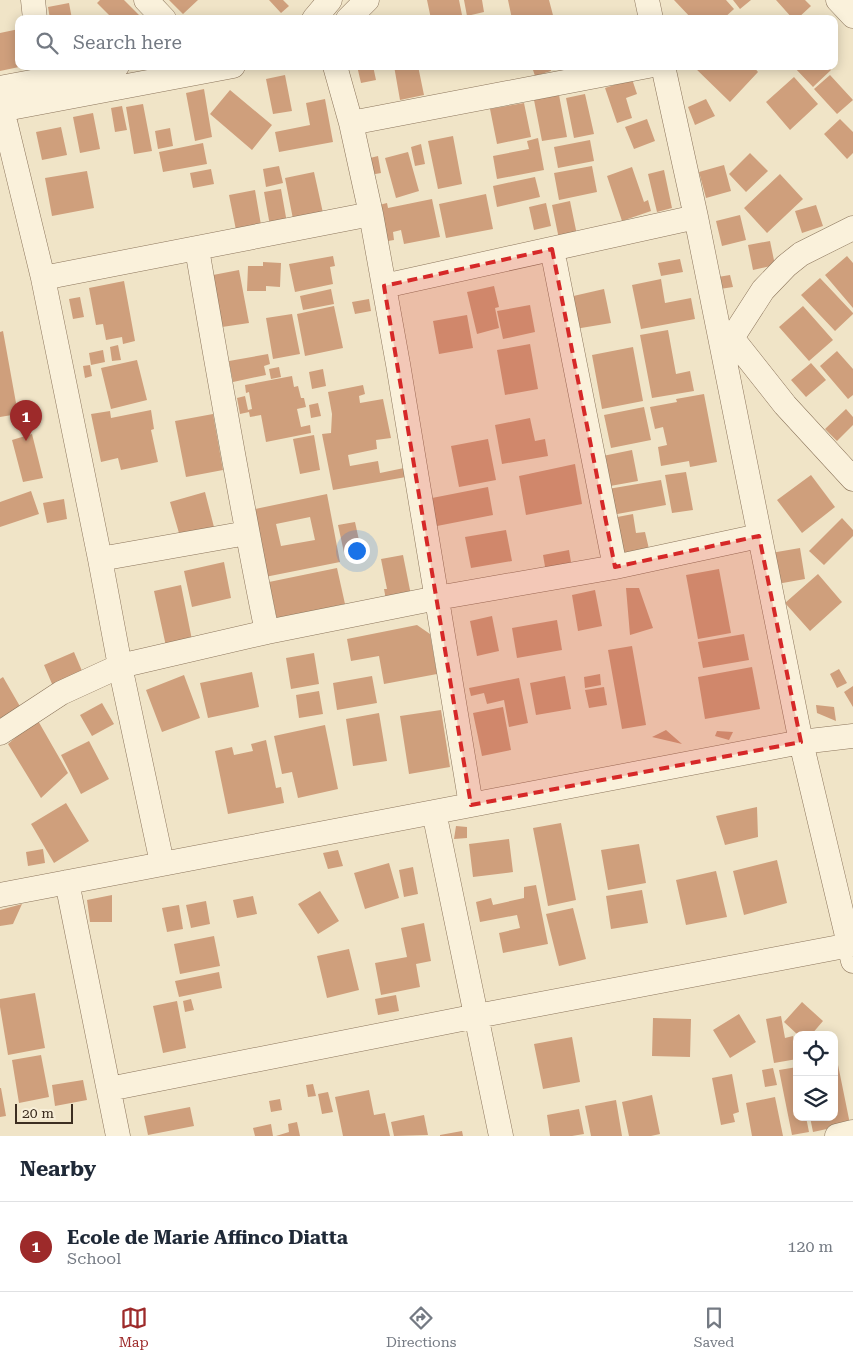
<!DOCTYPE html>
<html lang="en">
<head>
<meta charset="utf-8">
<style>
	:root { --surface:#fff; --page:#f2f2f3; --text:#1f2937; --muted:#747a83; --line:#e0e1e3; --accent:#9d2a2a }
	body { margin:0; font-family:"Roboto Serif",serif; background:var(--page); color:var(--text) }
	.controls { position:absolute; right:15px; bottom:15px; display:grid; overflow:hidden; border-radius:10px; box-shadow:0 2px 12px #0003 }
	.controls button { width:45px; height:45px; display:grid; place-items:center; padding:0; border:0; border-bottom:1px solid var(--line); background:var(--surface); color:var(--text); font:25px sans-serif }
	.scale { position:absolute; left:15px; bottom:12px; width:58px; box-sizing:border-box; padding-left:5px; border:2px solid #3c2d20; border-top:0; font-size:14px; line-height:18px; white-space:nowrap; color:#3c2d20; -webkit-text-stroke:4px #f7eed7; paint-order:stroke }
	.you { position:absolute; left:356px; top:550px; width:18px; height:18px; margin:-12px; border:4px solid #fff; border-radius:50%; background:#1a73e8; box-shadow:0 0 0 8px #1a73e833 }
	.badge { display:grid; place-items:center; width:32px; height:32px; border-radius:50%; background:var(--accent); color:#fff; font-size:16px; font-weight:700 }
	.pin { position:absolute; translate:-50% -41px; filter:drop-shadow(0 1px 2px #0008) }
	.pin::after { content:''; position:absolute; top:26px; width:18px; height:15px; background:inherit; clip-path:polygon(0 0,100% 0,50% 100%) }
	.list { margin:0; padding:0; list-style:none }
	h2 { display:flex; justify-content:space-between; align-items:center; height:65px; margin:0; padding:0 20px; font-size:21px }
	h2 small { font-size:16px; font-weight:400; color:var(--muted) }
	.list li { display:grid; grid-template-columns:32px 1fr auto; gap:15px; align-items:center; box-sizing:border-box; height:90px; padding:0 20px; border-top:1px solid var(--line) }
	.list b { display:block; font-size:19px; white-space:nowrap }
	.list p { margin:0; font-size:16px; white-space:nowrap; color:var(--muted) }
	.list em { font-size:16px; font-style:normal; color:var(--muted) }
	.icon { flex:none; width:28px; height:28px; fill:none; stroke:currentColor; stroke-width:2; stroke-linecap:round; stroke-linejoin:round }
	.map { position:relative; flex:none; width:853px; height:1136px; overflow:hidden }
	.search { position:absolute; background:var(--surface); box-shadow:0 2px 12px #0003; left:15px; right:15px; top:15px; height:55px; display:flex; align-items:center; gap:12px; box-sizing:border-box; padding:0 18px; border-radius:10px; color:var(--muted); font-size:19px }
	.sheet { height:155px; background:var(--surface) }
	nav { display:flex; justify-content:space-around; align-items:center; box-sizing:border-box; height:70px; border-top:1px solid var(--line); background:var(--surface); font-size:14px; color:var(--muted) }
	nav a { display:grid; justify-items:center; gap:2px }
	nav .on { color:var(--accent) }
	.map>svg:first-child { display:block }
	.building { fill:#cf9f7c; fill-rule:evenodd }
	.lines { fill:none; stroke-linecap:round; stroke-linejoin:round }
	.minor-casing { stroke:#8c755c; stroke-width:25 }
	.minor { stroke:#faf1db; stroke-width:24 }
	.marked { fill:#d62828; fill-opacity:0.2; stroke:#d62828; stroke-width:4; stroke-dasharray:10 6; stroke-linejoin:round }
</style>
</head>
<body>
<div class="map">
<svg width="853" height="1136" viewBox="0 0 853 1136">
	<rect width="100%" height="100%" fill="#f0e4c7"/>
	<path class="building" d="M 100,0 L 124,0 L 143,19 L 113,19 L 97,3 Z
		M 169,0 L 198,0 L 183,14 Z
		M 269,0 L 283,0 L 289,6 L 281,13 Z
		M 427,0 L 459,0 L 462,15 L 446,19 L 431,19 Z
		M 464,0 L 482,0 L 484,12 L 467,16 Z
		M 508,0 L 549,0 L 554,19 L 512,19 Z
		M 674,0 L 726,0 L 734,9 L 723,19 L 692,19 Z
		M 733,0 L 751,0 L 740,9 Z
		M 776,0 L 805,0 L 811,6 L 797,19 L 793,19 Z
		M 69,3 L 72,19 L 50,19 L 48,7 Z
		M 19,29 L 19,67 L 0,71 L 0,33 Z
		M 357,66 L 373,66 L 376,80 L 361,83 Z
		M 394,66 L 418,66 L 424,95 L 400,100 Z
		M 543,66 L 550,66 L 551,71 L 535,76 L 533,70 Z
		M 693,66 L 753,66 L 758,72 L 730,102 Z
		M 793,66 L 828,66 L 831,70 L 813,87 Z
		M 285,75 L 292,111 L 273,114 L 266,79 Z
		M 830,75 L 853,100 L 837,114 L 814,89 Z
		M 794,77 L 818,104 L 790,130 L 766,102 Z
		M 632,79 L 637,94 L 626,98 L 632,118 L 617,123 L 605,88 Z
		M 204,89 L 212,137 L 195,141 L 186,93 Z
		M 230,90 L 272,125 L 252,150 L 210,114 Z
		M 585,94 L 594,134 L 574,138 L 566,98 Z
		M 559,95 L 567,137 L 542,141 L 534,100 Z
		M 325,99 L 333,142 L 279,152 L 275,132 L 310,125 L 306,103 Z
		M 706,99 L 715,116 L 695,125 L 688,107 Z
		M 524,103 L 531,137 L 497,144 L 490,109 Z
		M 143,104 L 152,151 L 134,154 L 126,107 Z
		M 122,106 L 127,130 L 115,132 L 111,108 Z
		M 93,113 L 100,149 L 80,153 L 73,117 Z
		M 647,119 L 655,141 L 634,149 L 625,127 Z
		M 840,119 L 853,132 L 853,153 L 847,159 L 824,134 Z
		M 61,127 L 67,155 L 42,160 L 36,132 Z
		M 170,128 L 173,146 L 158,149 L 155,131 Z
		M 453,136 L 462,184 L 438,189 L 428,141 Z
		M 538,138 L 544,170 L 497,179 L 493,156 L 529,149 L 527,141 Z
		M 590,140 L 594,161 L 558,168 L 554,147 Z
		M 203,143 L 207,164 L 163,172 L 159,152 Z
		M 421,144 L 425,164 L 415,166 L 411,147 Z
		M 408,152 L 419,191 L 396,198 L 385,158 Z
		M 750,153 L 768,171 L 746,192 L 729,174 Z
		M 378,156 L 381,173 L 370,175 L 366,159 Z
		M 724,165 L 731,191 L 706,198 L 699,172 Z
		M 279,166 L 283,183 L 266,187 L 263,169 Z
		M 592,166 L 597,192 L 559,200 L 554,173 Z
		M 632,167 L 644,202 L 648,200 L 651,211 L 622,221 L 607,176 Z
		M 211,169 L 214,184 L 193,188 L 190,173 Z
		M 664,170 L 672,208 L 657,212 L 648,174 Z
		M 87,171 L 94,208 L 52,216 L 45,178 Z
		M 314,172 L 323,213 L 293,219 L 285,178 Z
		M 780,174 L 803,199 L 767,233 L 744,208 Z
		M 535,177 L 540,197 L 497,207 L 493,186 Z
		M 281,189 L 287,223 L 270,226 L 264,192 Z
		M 255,190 L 261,225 L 236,230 L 229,195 Z
		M 486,194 L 493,229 L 446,238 L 439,204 Z
		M 432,199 L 440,237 L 404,244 L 401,230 L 393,232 L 394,240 L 382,242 L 375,206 L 387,203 L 388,208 Z
		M 570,201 L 577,235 L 559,239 L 552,205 Z
		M 546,203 L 551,226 L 534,230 L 529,207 Z
		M 816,205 L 823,226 L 802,233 L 795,211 Z
		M 740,215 L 746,240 L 722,246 L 716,221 Z
		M 770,241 L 775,265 L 753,270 L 748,245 Z
		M 333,256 L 335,266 L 330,267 L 333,284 L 295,292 L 289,264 Z
		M 847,256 L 853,263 L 853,308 L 825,275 Z
		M 680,259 L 683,272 L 661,276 L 658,263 Z
		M 263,262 L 281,263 L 280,287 L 266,286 L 266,291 L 247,291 L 248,266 L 263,266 Z
		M 239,270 L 249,323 L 222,327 L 213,275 Z
		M 730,275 L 733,287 L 720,289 L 718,277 Z
		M 820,278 L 853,313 L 853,314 L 835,331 L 801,295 Z
		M 661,279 L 665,303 L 691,298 L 695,319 L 641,329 L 632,285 Z
		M 124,281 L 135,341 L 123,344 L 122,337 L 106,340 L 103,324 L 96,325 L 89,288 Z
		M 494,286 L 499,307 L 495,308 L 499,328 L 477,334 L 467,292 Z
		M 331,289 L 334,304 L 303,310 L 300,296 Z
		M 604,289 L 611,323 L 575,329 L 569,297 Z
		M 80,297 L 84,317 L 73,319 L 69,299 Z
		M 369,299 L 371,311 L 355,314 L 352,302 Z
		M 530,305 L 535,332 L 503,339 L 497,311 Z
		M 334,306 L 343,348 L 305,356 L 297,314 Z
		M 803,306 L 833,340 L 809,361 L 779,327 Z
		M 292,314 L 300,354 L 273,359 L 266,318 Z
		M 467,315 L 473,348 L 439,354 L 433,321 Z
		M 668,330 L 676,374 L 690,371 L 694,391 L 652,398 L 640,335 Z
		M 3,331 L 18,414 L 0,417 L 0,332 Z
		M 530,344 L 538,389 L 505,395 L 497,350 Z
		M 118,345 L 121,360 L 112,361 L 110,347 Z
		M 633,347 L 643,401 L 602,409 L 592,355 Z
		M 103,350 L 105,362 L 91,365 L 89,353 Z
		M 837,351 L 853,369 L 853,395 L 848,399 L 820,366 Z
		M 268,354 L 270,364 L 264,366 L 266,375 L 233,382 L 229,361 Z
		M 137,360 L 147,400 L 111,409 L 101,368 Z
		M 811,363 L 826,380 L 806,397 L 791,380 Z
		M 90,365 L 92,376 L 85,378 L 83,366 Z
		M 279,367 L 281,377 L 271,379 L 269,369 Z
		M 323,369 L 326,386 L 312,389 L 309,372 Z
		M 292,376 L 294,387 L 298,386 L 301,398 L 304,398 L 306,407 L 297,409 L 301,427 L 310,425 L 311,433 L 266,442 L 261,415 L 250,417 L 249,412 L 240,414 L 237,398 L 245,396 L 248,410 L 252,409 L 249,392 L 246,393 L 245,385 Z
		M 363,385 L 365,394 L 359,396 L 360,403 L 383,399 L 391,438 L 376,440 L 377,449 L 348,455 L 350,466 L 378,461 L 380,473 L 404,468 L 406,477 L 333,490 L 322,434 L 331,433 L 332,414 L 328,392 Z
		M 704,394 L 717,462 L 690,467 L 689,461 L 661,466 L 658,447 L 667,445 L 663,427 L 655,429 L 650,407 L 677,402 L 676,399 Z
		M 318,403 L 321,416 L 311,418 L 309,405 Z
		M 644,407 L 651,440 L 611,448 L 604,415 Z
		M 846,409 L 853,417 L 853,425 L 837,441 L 825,429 Z
		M 151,410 L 154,429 L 151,430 L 158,462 L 121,470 L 118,458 L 101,462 L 91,414 L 110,411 L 111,418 Z
		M 213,414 L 223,470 L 186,477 L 175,421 Z
		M 530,418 L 535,441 L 545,439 L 548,456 L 502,464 L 495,425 Z
		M 32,434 L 43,478 L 23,482 L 12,440 Z
		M 314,435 L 320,470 L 300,474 L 293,439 Z
		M 488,439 L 496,480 L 459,487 L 451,446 Z
		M 632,450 L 638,481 L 599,488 L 593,458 Z
		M 575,464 L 582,504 L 526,515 L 519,476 Z
		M 686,472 L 693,510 L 672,513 L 665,475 Z
		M 811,475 L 835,507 L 802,533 L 777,500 Z
		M 661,480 L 666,505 L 612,515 L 608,489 Z
		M 488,487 L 493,515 L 437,526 L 432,498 Z
		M 31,491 L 39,514 L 0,527 L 0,502 Z
		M 205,492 L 215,531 L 181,540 L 170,502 Z
		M 327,494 L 340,562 L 265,577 L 251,510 ZM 310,517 L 315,540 L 281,546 L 276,524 Z
		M 64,499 L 67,519 L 47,523 L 43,503 Z
		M 633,514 L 636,533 L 645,532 L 649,549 L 619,555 L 612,518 Z
		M 842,518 L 853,530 L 853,536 L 824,565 L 809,551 Z
		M 355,522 L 362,554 L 345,557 L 338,525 Z
		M 506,530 L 512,561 L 471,568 L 465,537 Z
		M 800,548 L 805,579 L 777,584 L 771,553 Z
		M 569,550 L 572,568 L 546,572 L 543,555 Z
		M 403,555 L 411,595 L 386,600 L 384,589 L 387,589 L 381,559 Z
		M 224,562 L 231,598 L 192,607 L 184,571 Z
		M 337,568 L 345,604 L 277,619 L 269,582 Z
		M 719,569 L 731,633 L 698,639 L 686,575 Z
		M 818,574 L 842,602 L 810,631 L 785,603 Z
		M 181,585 L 193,645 L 167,651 L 154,591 Z
		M 626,588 L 639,588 L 653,628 L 630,635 Z
		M 595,590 L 602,626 L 578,631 L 572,595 Z
		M 492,616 L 499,651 L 477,656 L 470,621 Z
		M 557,620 L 562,650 L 517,658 L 512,628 Z
		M 417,625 L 430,634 L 437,674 L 384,684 L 379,656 L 351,661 L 347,639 Z
		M 744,634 L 749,660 L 703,668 L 698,642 Z
		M 632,646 L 646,725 L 622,729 L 608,650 Z
		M 74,652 L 85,678 L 55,691 L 44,665 Z
		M 314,653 L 319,684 L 291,689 L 286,658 Z
		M 752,667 L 760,709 L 705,719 L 698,677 Z
		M 839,669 L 847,683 L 837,688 L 830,674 Z
		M 252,672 L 259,707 L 208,718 L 200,683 Z
		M 600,674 L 601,685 L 585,688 L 584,677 Z
		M 184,675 L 200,718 L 162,732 L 146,690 Z
		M 372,676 L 377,703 L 337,710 L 333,683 Z
		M 565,676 L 571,709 L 536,715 L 530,683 Z
		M 3,677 L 25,715 L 0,730 L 0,679 Z
		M 519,678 L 528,723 L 509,727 L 504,700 L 487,704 L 484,693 L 471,696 L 469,688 Z
		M 853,686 L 853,707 L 844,692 Z
		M 604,687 L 607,705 L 589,708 L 585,690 Z
		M 319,691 L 323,714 L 299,718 L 296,695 Z
		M 102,703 L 114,724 L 92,736 L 80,715 Z
		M 816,705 L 834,707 L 836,721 L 817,713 Z
		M 503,707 L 511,750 L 482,756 L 473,713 Z
		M 441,710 L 450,767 L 409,774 L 400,716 Z
		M 379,713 L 387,761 L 353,766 L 346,719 Z
		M 37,719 L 68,773 L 41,798 L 8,744 Z
		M 325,725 L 338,789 L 298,798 L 292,772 L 282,774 L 274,736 Z
		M 666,730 L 682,744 L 652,737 Z
		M 717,731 L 733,732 L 729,740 L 715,736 Z
		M 266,740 L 276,788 L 281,787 L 284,803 L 228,814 L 215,751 L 232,747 L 234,755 L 253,751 L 251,744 Z
		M 89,741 L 109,779 L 81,794 L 61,755 Z
		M 66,803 L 89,841 L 54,863 L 31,824 Z
		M 757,807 L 758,837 L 725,845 L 716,816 Z
		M 561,823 L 576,900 L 548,906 L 533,828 Z
		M 456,826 L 467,827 L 467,838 L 454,839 Z
		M 509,839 L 513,872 L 473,877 L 469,844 Z
		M 639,844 L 646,883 L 608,890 L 601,850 Z
		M 43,849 L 45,863 L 28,866 L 26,852 Z
		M 338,850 L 343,866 L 328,869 L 323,853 Z
		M 777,860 L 787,903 L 744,915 L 733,871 Z
		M 389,863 L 399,898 L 365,909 L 354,873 Z
		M 413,867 L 418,894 L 404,897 L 399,870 Z
		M 716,871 L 727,917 L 686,925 L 676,880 Z
		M 536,885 L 548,944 L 503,953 L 499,933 L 520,928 L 517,915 L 480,922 L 476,902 L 491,898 L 493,905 L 524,898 L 524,887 Z
		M 642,890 L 648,923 L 611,929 L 606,896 Z
		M 320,891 L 339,921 L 318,934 L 298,904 Z
		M 112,895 L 112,922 L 90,922 L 87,900 Z
		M 253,896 L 257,914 L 237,918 L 233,900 Z
		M 206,901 L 210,924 L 191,928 L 186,905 Z
		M 22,904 L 13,924 L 0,926 L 0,910 Z
		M 179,905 L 183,929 L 167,932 L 162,908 Z
		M 573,908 L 586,959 L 559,966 L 546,914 Z
		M 424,923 L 431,961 L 416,964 L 420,987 L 381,995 L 375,963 L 407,957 L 401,928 Z
		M 214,936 L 220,966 L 180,974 L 174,944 Z
		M 349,949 L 359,990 L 327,998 L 317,956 Z
		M 219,972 L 222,988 L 179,997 L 175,981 Z
		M 35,993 L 45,1048 L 8,1055 L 0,1007 L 0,999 Z
		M 396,995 L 399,1011 L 378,1015 L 375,999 Z
		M 191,999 L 194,1010 L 185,1012 L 183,1001 Z
		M 177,1001 L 186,1048 L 163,1053 L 153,1006 Z
		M 802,1002 L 823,1021 L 811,1035 L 798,1035 L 784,1022 Z
		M 739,1014 L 756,1042 L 730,1058 L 713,1030 Z
		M 781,1016 L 785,1038 L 793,1036 L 797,1059 L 774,1063 L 766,1019 Z
		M 653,1018 L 691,1019 L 690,1057 L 652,1056 Z
		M 572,1037 L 580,1082 L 543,1089 L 534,1044 Z
		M 41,1055 L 49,1097 L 19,1103 L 12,1060 Z
		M 834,1055 L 836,1055 L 850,1124 L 813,1132 L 810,1117 L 834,1117 Z
		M 797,1067 L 797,1117 L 806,1117 L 809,1132 L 792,1135 L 779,1070 Z
		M 773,1068 L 777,1085 L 765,1087 L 762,1070 Z
		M 732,1074 L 739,1112 L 733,1114 L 735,1122 L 721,1125 L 712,1078 Z
		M 83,1080 L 87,1100 L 55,1106 L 52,1085 Z
		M 313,1084 L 316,1096 L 308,1097 L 306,1085 Z
		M 0,1088 L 1,1088 L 6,1116 L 0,1117 Z
		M 369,1090 L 374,1115 L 385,1113 L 390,1136 L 343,1136 L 335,1097 Z
		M 328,1092 L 333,1112 L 322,1114 L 318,1094 Z
		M 652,1095 L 660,1134 L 651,1136 L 629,1136 L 622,1102 Z
		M 775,1097 L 783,1136 L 752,1136 L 746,1103 Z
		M 280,1099 L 282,1110 L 271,1112 L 269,1101 Z
		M 616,1100 L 622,1136 L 591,1136 L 585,1106 Z
		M 190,1107 L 194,1126 L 148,1135 L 144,1116 Z
		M 579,1109 L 584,1134 L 572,1136 L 550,1136 L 547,1115 Z
		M 424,1115 L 428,1135 L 394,1136 L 391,1122 Z
		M 297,1122 L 300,1136 L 276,1136 L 289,1132 L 288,1124 Z
		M 271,1124 L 273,1136 L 255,1136 L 253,1128 Z
		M 462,1131 L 463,1136 L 440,1136 L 440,1135 Z"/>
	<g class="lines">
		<g class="minor-casing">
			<path id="minor" d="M 33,0 L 35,19
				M 146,0 L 164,19
				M 647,0 L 651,19
				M 838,0 L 853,16
				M 314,19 L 330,0
				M 348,19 L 367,0
				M 335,66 L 351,123 L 371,214 L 398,364 L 471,805
				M 663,66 L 696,217 L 801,742 L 853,961
				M 0,88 L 117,66
				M 2,109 L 43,278 L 100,559 L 120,666 L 162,863
				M 0,110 L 233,66
				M 351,123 L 648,66
				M 197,249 C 219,377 241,505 267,632
				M 552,249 L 615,567
				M 43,278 L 371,214
				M 384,286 L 696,217
				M 732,338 L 785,405 L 853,479
				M 722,347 L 732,338 L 763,290 L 786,266 L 801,254 L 853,228
				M 100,559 L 247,533
				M 0,733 L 61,693 L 120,666 L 267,632 L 437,598 L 615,567 L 759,536
				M 434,812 L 501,1136
				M 67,882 L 118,1136
				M 0,895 L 801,742 L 853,736
				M 109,1089 L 477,1016 L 850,945
				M 837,1136 L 853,1132"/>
		</g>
		<use href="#minor" class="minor"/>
	</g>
	<path class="marked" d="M 552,249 L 615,567 L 759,536 L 801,742 L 471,805 L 384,286 Z"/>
</svg>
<div class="controls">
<button><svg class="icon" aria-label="locate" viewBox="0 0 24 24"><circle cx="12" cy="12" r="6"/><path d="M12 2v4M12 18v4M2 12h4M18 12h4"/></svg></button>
<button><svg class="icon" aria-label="layers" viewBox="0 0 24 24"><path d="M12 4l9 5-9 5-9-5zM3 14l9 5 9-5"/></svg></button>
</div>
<div class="scale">20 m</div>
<div class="you"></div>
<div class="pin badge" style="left:26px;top:441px">1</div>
<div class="search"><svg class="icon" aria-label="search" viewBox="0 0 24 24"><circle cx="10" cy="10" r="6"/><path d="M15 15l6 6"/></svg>Search here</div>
</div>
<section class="sheet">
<h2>Nearby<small></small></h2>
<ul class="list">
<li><span class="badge">1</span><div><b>Ecole de Marie Affinco Diatta</b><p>School</p></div><em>120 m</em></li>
</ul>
</section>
<nav>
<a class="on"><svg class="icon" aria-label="map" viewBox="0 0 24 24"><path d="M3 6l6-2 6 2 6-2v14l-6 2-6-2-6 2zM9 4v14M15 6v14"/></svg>Map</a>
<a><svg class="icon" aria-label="directions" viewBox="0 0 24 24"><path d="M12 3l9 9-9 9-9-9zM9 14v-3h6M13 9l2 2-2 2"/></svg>Directions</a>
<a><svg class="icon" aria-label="saved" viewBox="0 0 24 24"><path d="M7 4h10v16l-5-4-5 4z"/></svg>Saved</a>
</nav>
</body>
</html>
